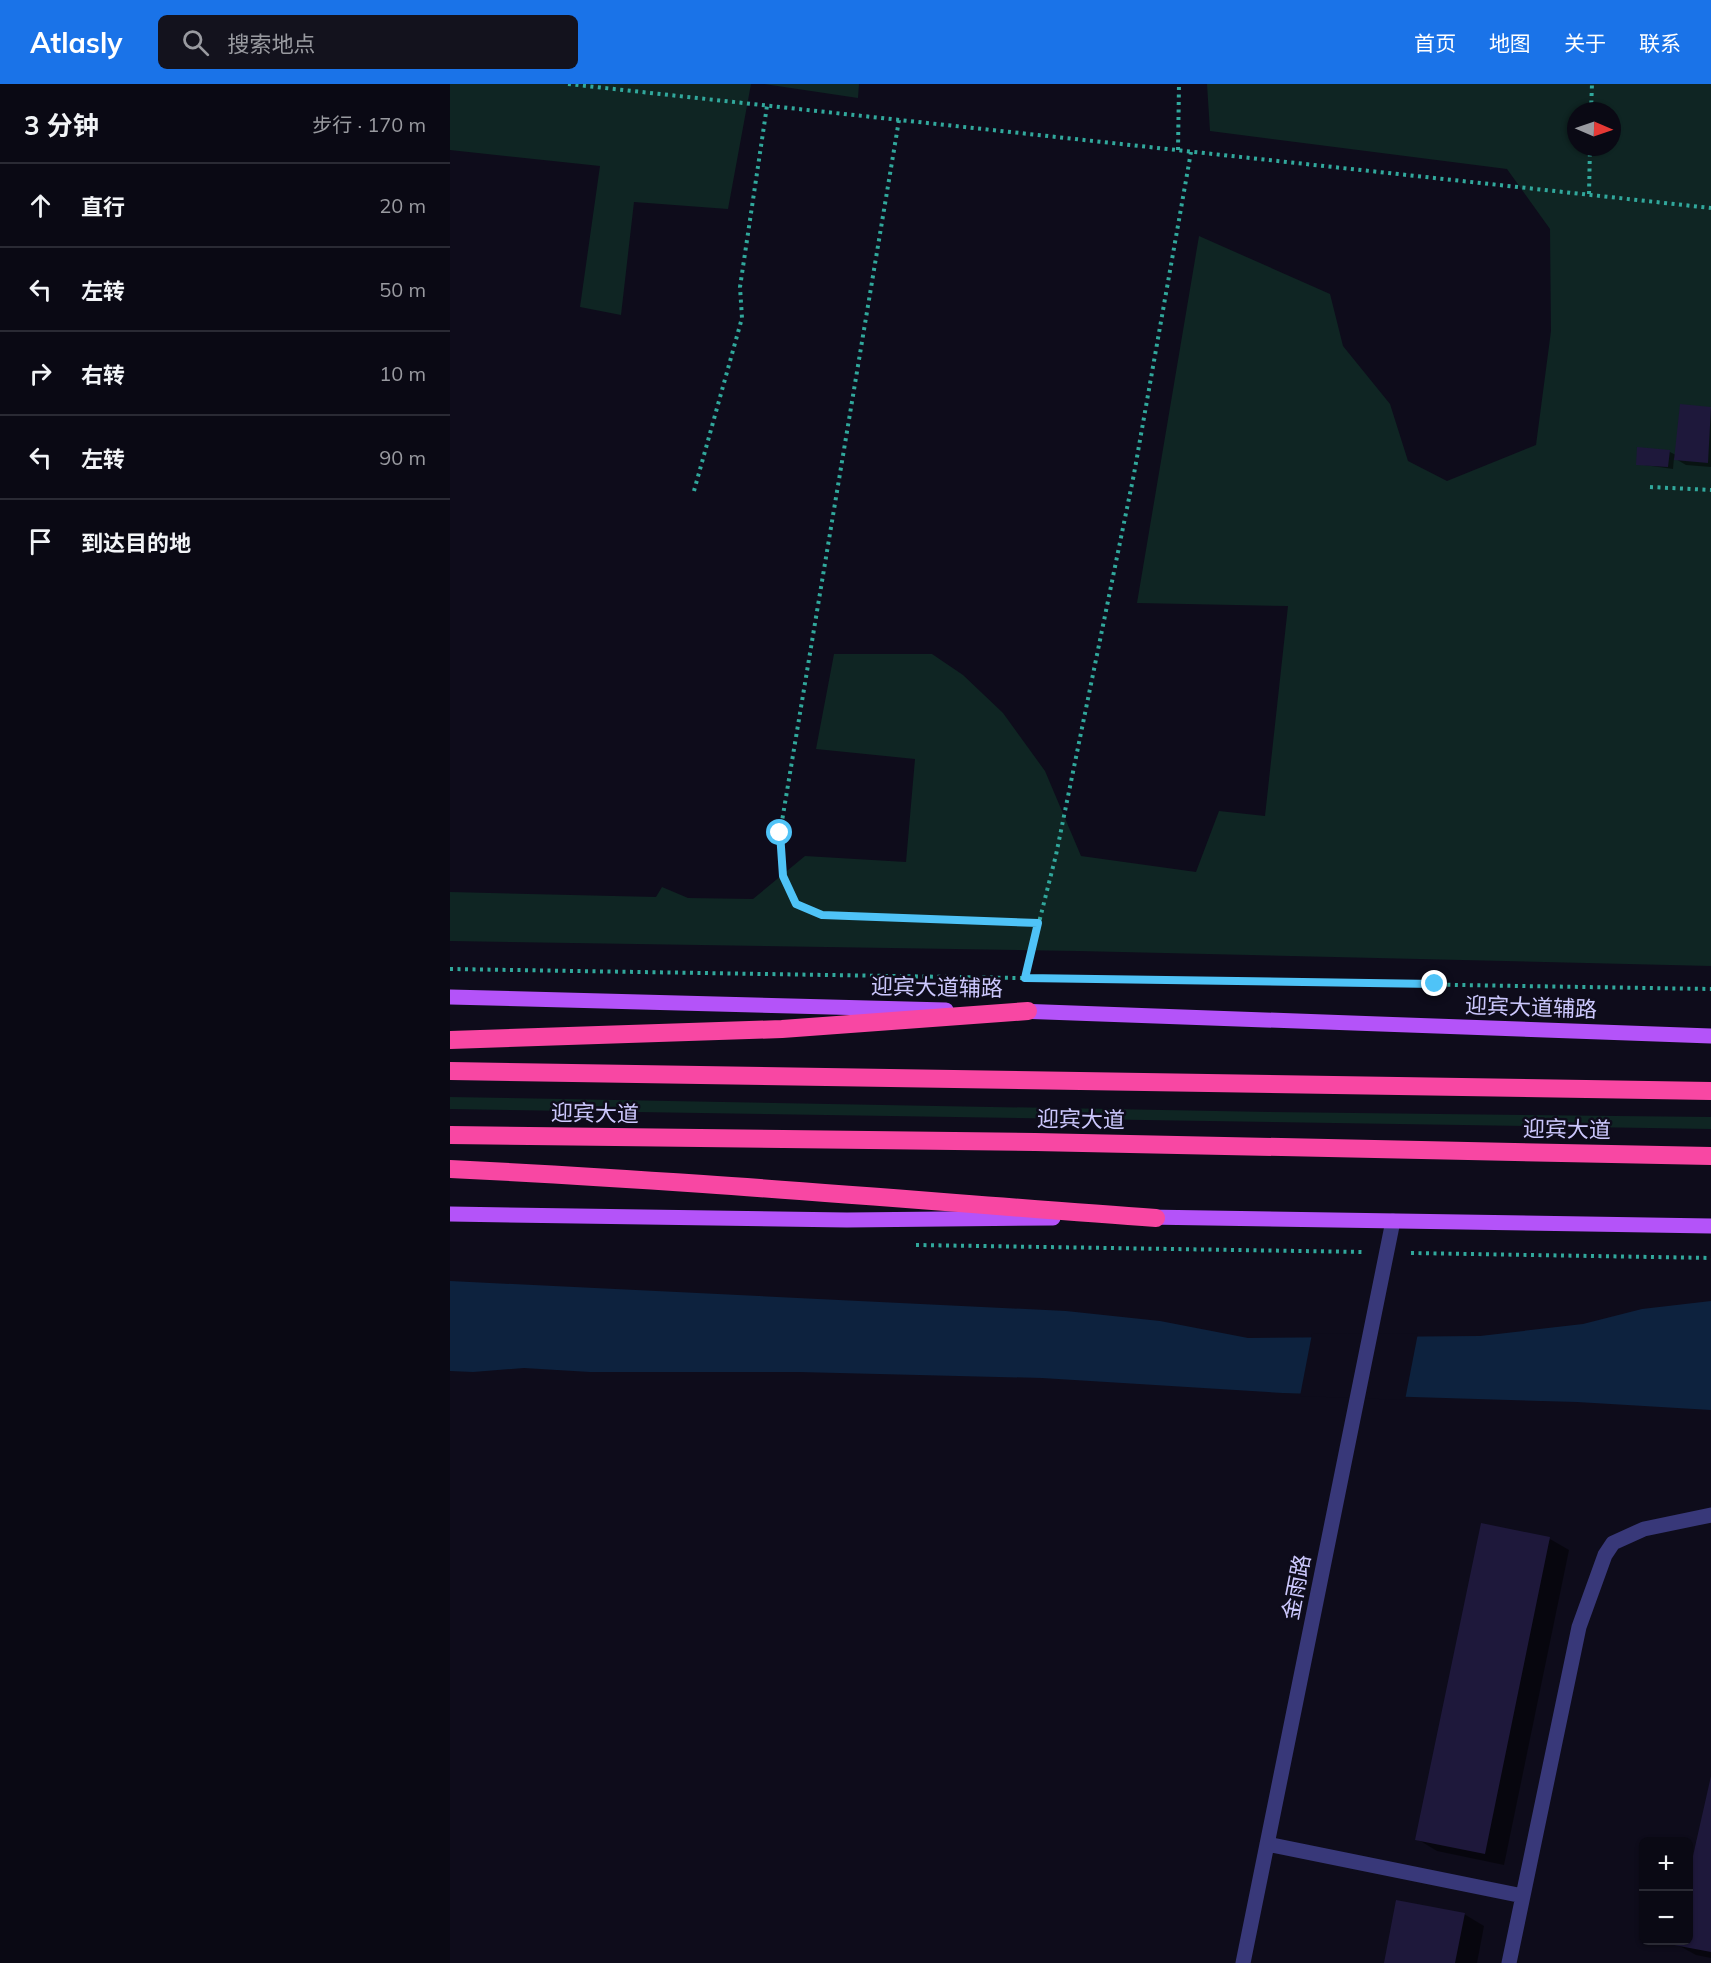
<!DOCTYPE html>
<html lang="zh">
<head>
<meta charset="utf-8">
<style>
	:root { --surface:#0a0914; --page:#13121d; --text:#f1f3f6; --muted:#999aa0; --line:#2a2a34; --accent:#1a73e8 }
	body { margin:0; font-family:Mulish,"Noto Sans SC",sans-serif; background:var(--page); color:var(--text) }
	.controls { position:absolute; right:18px; bottom:18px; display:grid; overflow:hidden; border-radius:9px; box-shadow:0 2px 4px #0004 }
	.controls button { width:54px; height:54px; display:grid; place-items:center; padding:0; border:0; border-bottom:2px solid var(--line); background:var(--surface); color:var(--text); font:30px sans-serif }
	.compass { position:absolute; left:1117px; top:18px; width:54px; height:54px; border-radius:50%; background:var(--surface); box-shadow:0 2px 4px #0004; rotate:92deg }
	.stop { position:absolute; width:18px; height:18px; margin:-14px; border:4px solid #4fc3f7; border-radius:50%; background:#fff }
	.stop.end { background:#4fc3f7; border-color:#fff; box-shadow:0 2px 6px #0008 }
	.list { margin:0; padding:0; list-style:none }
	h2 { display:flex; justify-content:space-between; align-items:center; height:78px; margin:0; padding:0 24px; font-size:26px }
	h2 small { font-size:20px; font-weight:400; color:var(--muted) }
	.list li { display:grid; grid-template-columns:39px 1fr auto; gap:18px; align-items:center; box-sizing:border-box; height:84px; padding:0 24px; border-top:2px solid var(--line) }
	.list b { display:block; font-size:22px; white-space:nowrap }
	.list em { font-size:20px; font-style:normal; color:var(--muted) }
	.icon { flex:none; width:33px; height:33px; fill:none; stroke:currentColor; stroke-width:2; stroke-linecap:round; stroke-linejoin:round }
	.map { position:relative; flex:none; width:1261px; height:1879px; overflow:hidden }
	header { display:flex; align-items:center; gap:36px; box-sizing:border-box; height:84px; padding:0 30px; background:var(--accent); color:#fff }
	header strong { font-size:28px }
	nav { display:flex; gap:33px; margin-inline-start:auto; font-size:21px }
	.search { width:420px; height:54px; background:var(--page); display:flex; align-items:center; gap:15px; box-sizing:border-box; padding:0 21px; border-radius:9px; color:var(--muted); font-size:22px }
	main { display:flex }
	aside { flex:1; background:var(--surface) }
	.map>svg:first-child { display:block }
	.green { fill:#0f2523; fill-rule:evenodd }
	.water { fill:#0d223e }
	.pier { fill:#0e0c1b }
	.shadow { fill:#0007 }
	.building { fill:#1e183b }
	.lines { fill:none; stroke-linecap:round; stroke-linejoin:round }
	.path { stroke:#31a89c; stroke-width:4; stroke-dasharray:3 4.5; stroke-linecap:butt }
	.minor { stroke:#383879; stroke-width:15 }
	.major { stroke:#b453f9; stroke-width:15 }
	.highway { stroke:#f847a3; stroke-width:18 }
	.route { stroke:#4fc3f7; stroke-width:8 }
	.labels { text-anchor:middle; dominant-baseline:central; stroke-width:5; stroke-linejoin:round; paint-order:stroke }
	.street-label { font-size:22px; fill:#ccc8fd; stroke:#0e0c1b }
</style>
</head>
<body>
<header>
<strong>Atlasly</strong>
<div class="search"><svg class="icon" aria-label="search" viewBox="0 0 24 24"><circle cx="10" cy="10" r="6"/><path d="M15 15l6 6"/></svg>搜索地点</div>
<nav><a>首页</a><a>地图</a><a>关于</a><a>联系</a></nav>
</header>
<main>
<aside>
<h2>3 分钟<small>步行 · 170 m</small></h2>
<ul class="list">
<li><svg class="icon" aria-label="ahead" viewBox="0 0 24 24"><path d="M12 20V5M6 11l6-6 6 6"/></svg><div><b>直行</b></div><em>20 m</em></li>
<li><svg class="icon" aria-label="left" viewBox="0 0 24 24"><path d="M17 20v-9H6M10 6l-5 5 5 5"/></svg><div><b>左转</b></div><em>50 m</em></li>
<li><svg class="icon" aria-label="right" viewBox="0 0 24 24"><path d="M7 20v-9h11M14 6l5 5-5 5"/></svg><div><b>右转</b></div><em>10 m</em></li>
<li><svg class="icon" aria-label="left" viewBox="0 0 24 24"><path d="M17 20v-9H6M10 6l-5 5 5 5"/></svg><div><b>左转</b></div><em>90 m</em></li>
<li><svg class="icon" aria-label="arrive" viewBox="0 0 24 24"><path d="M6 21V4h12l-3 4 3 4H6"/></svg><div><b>到达目的地</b></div></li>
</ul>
</aside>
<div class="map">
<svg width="1261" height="1879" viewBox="0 0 1261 1879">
	<rect width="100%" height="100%" fill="#0e0c1b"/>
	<path class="green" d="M 0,0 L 301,0 L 278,125 L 184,118 L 171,231 L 130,223 L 150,82 L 0,66 Z
		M 314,0 L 409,0 L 408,14 Z
		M 757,0 L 1261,0 L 1261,882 L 628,867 L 0,857 L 0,808 L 206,813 L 212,803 L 238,814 L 303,815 L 355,772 L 456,778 L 465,675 L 366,665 L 384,570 L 482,570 L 513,591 L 553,629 L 595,687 L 631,772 L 746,788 L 769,727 L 815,732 L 838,522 L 687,519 L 749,152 L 880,210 L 893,262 L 940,320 L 958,377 L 997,397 L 1086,361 L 1101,247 L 1100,145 L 1057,85 L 760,47 ZM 1126,27 L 1162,27 L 1162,63 L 1126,63 Z
		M 0,1013 L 820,1028 L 1261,1033 L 1261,1045 L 0,1025 Z"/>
	<path class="water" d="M 0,1197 L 616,1227 L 710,1237 L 798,1254 L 1030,1252 L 1133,1240 L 1192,1225 L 1261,1217 L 1261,1326 L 1127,1318 L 833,1309 L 592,1294 L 349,1288 L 140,1288 L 74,1284 L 23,1288 L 0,1287 Z"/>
	<path class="pier" d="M 968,1249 L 955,1316 L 850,1312 L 862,1250 Z"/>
	<path class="shadow" d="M 1231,322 L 1261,325 L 1261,383 L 1236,381 L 1224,374 L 1223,385 L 1187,380 L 1220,368 L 1226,371 Z
		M 1100,1455 L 1119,1466 L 1054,1781 L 987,1767 L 967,1755 Z
		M 1261,1695 L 1261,1874 L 1246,1871 L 1226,1860 L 1238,1856 L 1238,1801 Z
		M 1014,1830 L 1034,1842 L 1027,1879 L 935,1879 Z"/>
	<path class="building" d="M 1230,320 L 1261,323 L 1258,379 L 1224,376 Z
		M 1187,363 L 1220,366 L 1218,383 L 1186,381 Z
		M 1031,1439 L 1100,1453 L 1035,1770 L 965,1756 Z
		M 1261,1692 L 1261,1868 L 1224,1861 L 1225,1856 L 1238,1856 L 1238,1794 Z
		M 946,1816 L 1015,1829 L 1005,1879 L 934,1879 Z"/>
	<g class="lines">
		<path class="path" d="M 118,0 L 1261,124
			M 1141,27 L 1142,0
			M 449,36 L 330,749 L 333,792 L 346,820 L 372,831 L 588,839
			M 728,66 L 729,0
			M 1139,110 L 1140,63
			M 1200,403 L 1261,406
			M 244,407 L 292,234 L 290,203 L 317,22
			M 0,885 L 1261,905
			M 575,894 L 606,771 L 684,390 L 741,68
			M 466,1161 L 914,1168
			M 961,1169 L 1261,1174"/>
		<path class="minor" d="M 817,1760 L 1073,1812
			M 793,1879 L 943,1137
			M 1059,1879 L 1129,1543 L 1155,1471 L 1163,1459 L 1194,1445 L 1261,1431"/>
		<path class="major" d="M 0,913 L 496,926
			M 568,927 L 1261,952
			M 0,1130 L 397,1136 L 603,1134
			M 696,1133 L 1261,1142"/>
		<path class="highway" d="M 0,956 L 332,945 L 578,927
			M 0,987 L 1261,1007
			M 0,1051 L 585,1058 L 1261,1072
			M 0,1085 C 236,1096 471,1117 706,1134"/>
	</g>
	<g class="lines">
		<path class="route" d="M 330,749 L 333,792 L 346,820 L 372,831 L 588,839 L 575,894 L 985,900"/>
	</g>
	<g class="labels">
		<g class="street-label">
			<text transform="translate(487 903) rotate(1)">迎宾大道辅路</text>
			<text transform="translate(1081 923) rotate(2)">迎宾大道辅路</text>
			<text transform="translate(145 1029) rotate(1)">迎宾大道</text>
			<text transform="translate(631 1035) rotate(1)">迎宾大道</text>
			<text transform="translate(1117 1045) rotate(1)">迎宾大道</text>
			<text transform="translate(846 1503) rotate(-79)">金雨路</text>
		</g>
	</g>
</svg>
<div class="controls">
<button>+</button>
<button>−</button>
</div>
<svg class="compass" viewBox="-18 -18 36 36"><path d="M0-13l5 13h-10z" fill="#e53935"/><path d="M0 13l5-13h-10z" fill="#999aa0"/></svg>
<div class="stop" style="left:330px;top:749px"></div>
<div class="stop end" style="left:985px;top:900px"></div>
</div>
</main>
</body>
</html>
